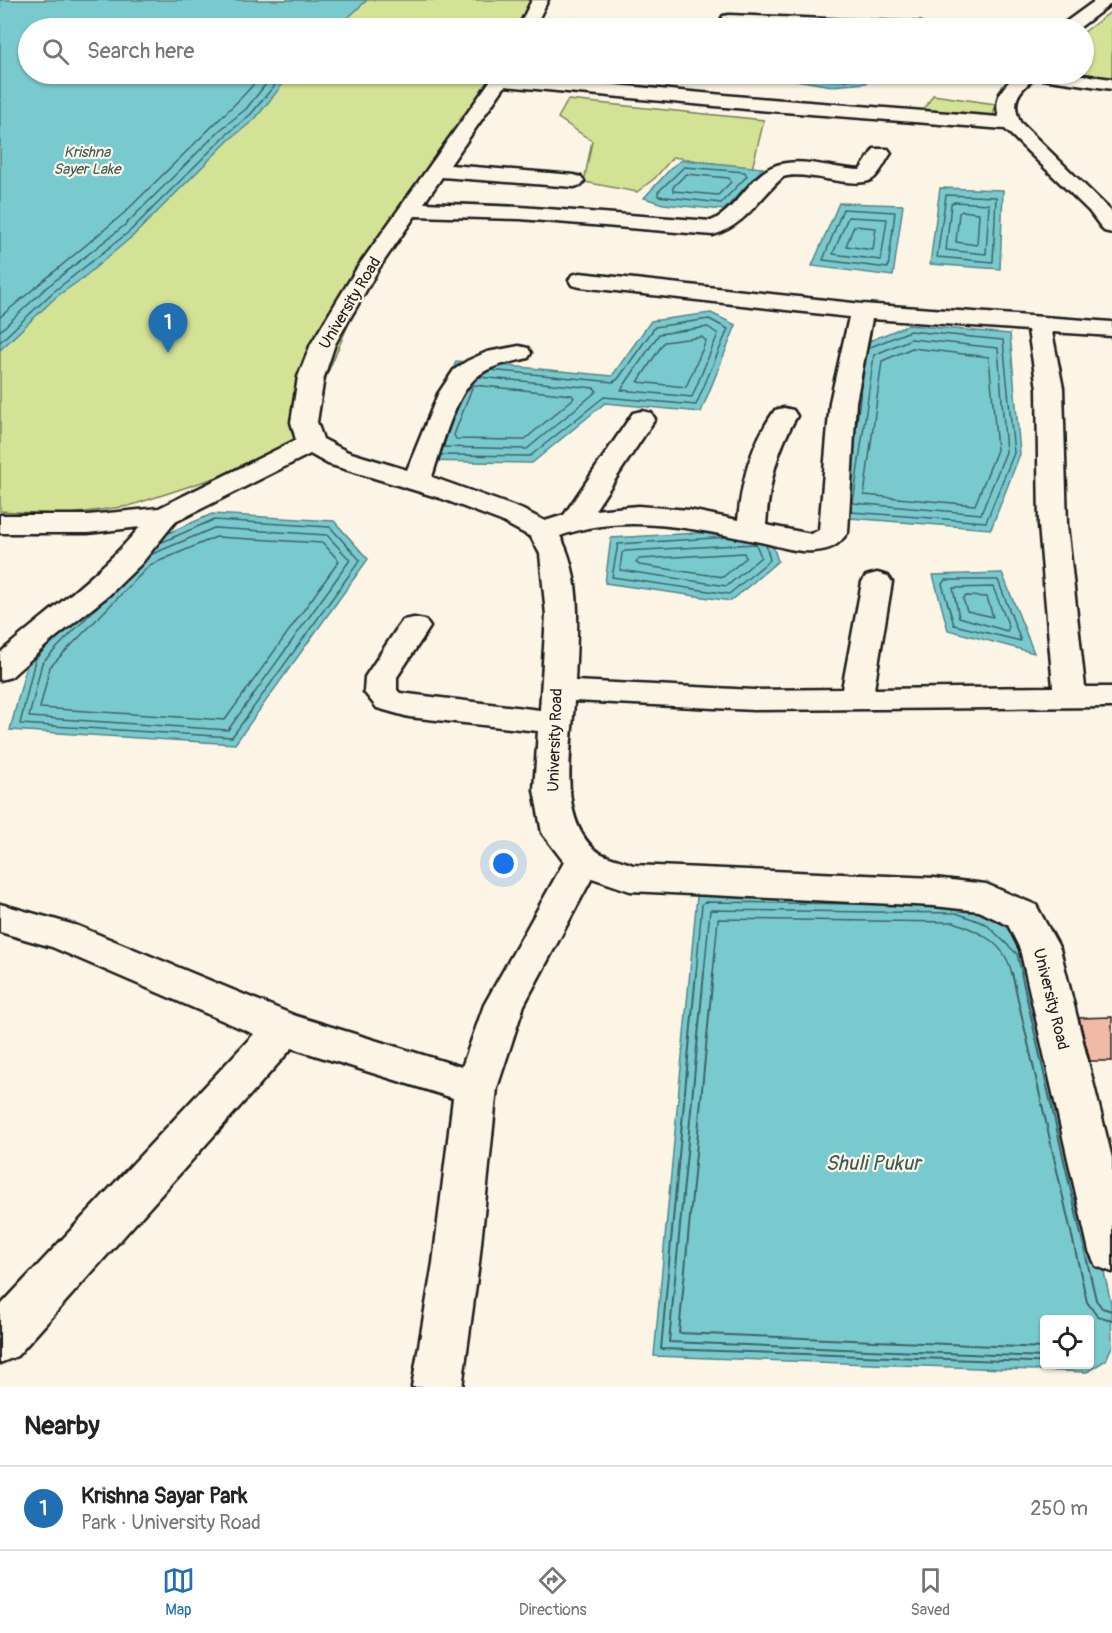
<!DOCTYPE html>
<html lang="en">
<head>
<meta charset="utf-8">
<style>
	:root { --surface:#fff; --page:#f6f6f6; --text:#222; --muted:#767676; --line:#e0e0e0; --accent:#1f6fb2 }
	body { margin:0; font-family:Pangolin,sans-serif; background:var(--page); color:var(--text) }
	.controls { position:absolute; right:18px; bottom:18px; display:grid; overflow:hidden; border-radius:6px; box-shadow:0 2px 4px #0004 }
	.controls button { width:54px; height:54px; display:grid; place-items:center; padding:0; border:0; border-bottom:2px solid var(--line); background:var(--surface); color:var(--text); font:30px sans-serif }
	.you { position:absolute; left:504px; top:864px; width:21px; height:21px; margin:-15px; border:4px solid #fff; border-radius:50%; background:#1a73e8; box-shadow:0 0 0 9px #1a73e833 }
	.badge { display:grid; place-items:center; width:39px; height:39px; border-radius:50%; background:var(--accent); color:#fff; font-size:20px; font-weight:700 }
	.pin { position:absolute; translate:-50% -50px; filter:drop-shadow(0 2px 3px #0008) }
	.pin::after { content:''; position:absolute; top:32px; width:21px; height:18px; background:inherit; clip-path:polygon(0 0,100% 0,50% 100%) }
	.list { margin:0; padding:0; list-style:none }
	h2 { display:flex; justify-content:space-between; align-items:center; height:78px; margin:0; padding:0 24px; font-size:26px }
	h2 small { font-size:20px; font-weight:400; color:var(--muted) }
	.list li { display:grid; grid-template-columns:39px 1fr auto; gap:18px; align-items:center; box-sizing:border-box; height:84px; padding:0 24px; border-top:2px solid var(--line) }
	.list b { display:block; font-size:22px; white-space:nowrap }
	.list p { margin:0; font-size:20px; white-space:nowrap; color:var(--muted) }
	.list em { font-size:20px; font-style:normal; color:var(--muted) }
	.icon { flex:none; width:33px; height:33px; fill:none; stroke:currentColor; stroke-width:2; stroke-linecap:round; stroke-linejoin:round }
	.map { position:relative; flex:none; width:1112px; height:1387px; overflow:hidden }
	.search { position:absolute; background:var(--surface); box-shadow:0 2px 4px #0004; left:18px; right:18px; top:18px; height:66px; display:flex; align-items:center; gap:15px; box-sizing:border-box; padding:0 21px; border-radius:33px; color:var(--muted); font-size:22px }
	.sheet { height:162px; background:var(--surface) }
	nav { display:flex; justify-content:space-around; align-items:center; box-sizing:border-box; height:84px; border-top:2px solid var(--line); background:var(--surface); font-size:16px; color:var(--muted) }
	nav a { display:grid; justify-items:center; gap:3px }
	nav .on { color:var(--accent) }
	.map>svg:first-child { display:block }
	.green { fill:#d4e295; stroke:#787f58; stroke-width:1.5 }
	.water { fill:#79cacf; stroke:#548487; stroke-width:1.5; fill-rule:evenodd }
	.lines { fill:none; stroke-linecap:round; stroke-linejoin:round }
	.shore-far1 { stroke:#416264; stroke-width:1.5 }
	.shore { stroke:#416264; stroke-width:2 }
	.building { fill:#f1baa6; stroke:#1c1c1c; stroke-width:1.5 }
	.minor-casing { stroke:#1c1c1c; stroke-width:5 }
	.minor { fill:#fcf5e5; fill-rule:evenodd }
	.labels { text-anchor:middle; dominant-baseline:central; stroke-width:4.5; stroke-linejoin:round; paint-order:stroke }
	.far-water-label { font-size:15px; font-style:italic; fill:#3d595b; stroke:#fcf5e5 }
	.street-label { font-size:16px; fill:#1c1c1c; stroke:#fcf5e5 }
	.near-water-label { font-size:21px; font-style:italic; fill:#3d595b; stroke:#fcf5e5 }
</style>
</head>
<body>
<div class="map">
<svg width="1112" height="1387" viewBox="0 0 1112 1387">
	<rect width="100%" height="100%" fill="#fcf5e5"/>
	<filter id="ink" filterUnits="userSpaceOnUse"><feTurbulence type="fractalNoise" baseFrequency=".0167" numOctaves="2"/><feDisplacementMap in="SourceGraphic" scale="12" xChannelSelector="R" yChannelSelector="G"/><feConvolveMatrix kernelMatrix="1 2 1 2 8 2 1 2 1" color-interpolation-filters="sRGB"/></filter>
	<g filter="url(#ink)">
		<path class="green" d="M 0,0 L 540,0 L 526,28 L 28,28 L 28,74 L 504,74 L 378,255 L 294,452 L 129,506 L 64,515 L 0,511 Z
			M 1112,11 L 1112,82 L 1085,80 L 1057,74 L 1084,74 L 1084,32 Z
			M 933,95 L 995,104 L 993,118 L 922,112 Z
			M 568,100 L 764,120 L 752,169 L 673,157 L 655,178 L 637,192 L 584,182 L 592,141 L 558,118 Z"/>
		<path class="water" d="M 0,0 L 367,0 L 337,28 L 28,28 L 28,74 L 291,74 L 255,119 L 229,140 L 134,235 L 83,278 L 56,297 L 0,350 Z
			M 568,18 L 670,25 L 670,28 L 559,28 Z
			M 545,74 L 665,74 L 645,80 Z
			M 787,74 L 872,74 L 866,83 L 832,86 L 783,78 Z
			M 682,160 L 763,168 L 724,210 L 663,204 L 644,198 L 673,166 Z
			M 940,188 L 1003,190 L 1000,269 L 930,264 Z
			M 839,203 L 903,205 L 893,276 L 812,266 Z
			M 711,313 L 736,325 L 701,412 L 605,403 L 532,463 L 421,461 L 456,361 L 612,376 L 651,321 Z
			M 908,325 L 1010,334 L 1020,454 L 991,529 L 837,517 L 862,344 Z
			M 212,514 L 334,521 L 368,559 L 235,744 L 10,730 L 29,656 L 138,546 Z
			M 767,529 L 778,561 L 731,601 L 605,583 L 611,538 Z
			M 1002,573 L 1034,653 L 948,630 L 933,575 Z
			M 697,896 L 958,900 L 993,912 L 1030,948 L 1111,1303 L 1112,1346 L 1106,1360 L 1087,1372 L 654,1356 ZM 1044,1320 L 1090,1320 L 1090,1364 L 1044,1364 Z"/>
		<g class="lines">
			<path class="shore-far1" d="M 567,28 L 572,24 L 636,28
				M 792,74 C 814,78 844,86 865,74
				M 684,167 L 745,172 L 747,176 L 721,203 L 658,196 L 658,192 Z
				M 686,174 L 729,178 L 731,182 L 718,195 L 673,191 L 673,187 Z
				M 946,195 L 996,197 L 993,262 L 937,257 Z
				M 954,202 L 989,204 L 986,254 L 946,250 L 951,204 Z
				M 843,209 L 895,212 L 888,268 L 823,260 Z
				M 962,211 L 979,213 L 977,245 L 956,242 L 959,213 Z
				M 848,217 L 887,219 L 881,260 L 833,254 Z
				M 854,226 L 876,228 L 873,250 L 846,246 Z
				M 0,317 L 123,214 L 242,97 L 263,74
				M 708,327 L 718,334 L 692,397 L 621,390 L 659,334 Z
				M 0,331 L 47,287 L 125,225 L 220,130 L 246,109 L 274,74
				M 702,337 L 706,341 L 686,387 L 638,382 L 664,342 Z
				M 911,339 L 998,348 L 1006,452 L 981,514 L 853,503 L 874,355 Z
				M 0,342 L 52,293 L 130,231 L 225,136 L 251,114 L 284,74
				M 912,348 L 989,357 L 997,450 L 975,505 L 864,495 L 882,361 Z
				M 473,385 L 572,395 L 574,398 L 524,440 L 456,439 L 454,435 Z
				M 856,428 L 865,363
				M 443,447 L 527,449 L 597,391 L 594,388 L 479,377
				M 440,455 L 530,456 L 604,397 L 696,405 L 728,329 L 709,319 L 655,327 L 618,379 L 613,382 L 490,370
				M 851,512 L 986,522 L 1014,453 L 1003,340 L 910,331 L 868,348
				M 216,537 L 323,543 L 339,561 L 225,720 L 40,708 L 50,667 L 150,565 Z
				M 730,537 L 618,544 L 612,577 L 729,594 L 770,560 L 766,545
				M 756,544 L 761,557 L 727,586 L 620,570 L 622,553 L 625,551 Z
				M 744,553 L 746,558 L 723,577 L 639,565 L 636,562 L 639,559 Z
				M 945,580 L 998,580 L 1021,641 L 954,625 L 942,584 Z
				M 993,587 L 1009,627 L 1007,631 L 959,617 L 953,588 Z
				M 966,596 L 987,597 L 993,617 L 967,611 L 963,599 Z
				M 97,607 L 42,663 L 29,717 L 228,730 L 350,560 L 327,535 L 214,528 L 150,555
				M 47,646 L 35,660 L 20,724 L 232,737 L 360,560 L 330,527 L 213,520 L 160,543
				M 696,974 L 702,904 L 705,902 L 864,904
				M 704,974 L 710,910 L 956,913 L 986,924 L 1017,954 L 1022,974
				M 713,974 L 718,919 L 954,922 C 981,932 1006,944 1012,974"/>
			<path class="shore" d="M 696,973 L 661,1349 L 1088,1364
				M 704,973 L 669,1342 L 1044,1357
				M 713,973 L 679,1333 L 1044,1348
				M 1012,973 L 1087,1302 L 1097,1316 L 1112,1320
				M 1021,973 L 1096,1300 L 1102,1308 L 1112,1311"/>
		</g>
		<path class="building" d="M 1112,1017 L 1112,1061 L 1090,1061 L 1079,1018 Z"/>
		<g class="lines">
			<g class="minor-casing">
				<path id="minor" d="M 532,0 L 548,0 L 534,28 L 518,28 Z
					M 1096,0 L 1112,0 L 1112,3 L 1079,28 L 1061,28 L 1063,24 Z
					M 729,15 L 921,23 L 929,28 L 812,28 L 723,24 L 721,20 L 723,16 Z
					M 495,74 L 746,97 L 999,117 C 993,97 1003,86 1018,74 L 1075,74 L 1112,79 L 1112,89 L 1035,78 C 1018,91 1011,101 1020,122 L 1112,212 L 1112,233 L 1104,231 L 1089,211 L 1005,129 L 746,109 L 505,86 L 450,165 L 574,175 L 581,177 L 584,181 L 581,185 L 574,187 L 442,177 L 424,203 L 520,207 L 711,221 C 738,210 749,174 777,165 C 802,157 834,169 860,170 L 874,149 L 888,149 L 891,153 C 886,160 882,170 875,177 C 860,193 806,169 783,177 C 759,198 745,226 713,235 L 520,219 L 415,216 L 379,268 L 335,344 L 324,377 L 317,422 L 323,439 L 348,452 L 407,470 L 438,394 L 454,370 L 467,361 L 487,352 L 519,346 L 528,348 L 531,353 L 528,358 C 510,363 494,364 479,375 C 455,392 441,450 432,477 L 521,509 L 545,521 L 564,515 L 633,413 L 642,411 L 651,413 L 655,419 L 595,510 L 638,506 L 689,510 L 738,520 C 742,479 751,444 775,410 L 784,408 L 793,410 L 797,416 C 776,451 769,485 766,525 L 811,534 L 819,530 L 830,402 L 849,317 L 580,287 L 572,285 L 569,280 L 572,275 L 580,273 L 862,304 L 1112,322 L 1112,336 L 1052,332 L 1063,388 L 1067,525 L 1085,687 L 1112,687 L 1112,707 L 754,710 L 574,701 C 572,747 557,814 594,849 C 603,857 622,860 633,865 L 934,878 L 986,884 L 1036,905 L 1060,949 L 1112,1158 L 1112,1272 L 1096,1266 L 1089,1251 L 1020,949 L 1008,925 L 979,911 L 934,906 L 630,891 L 592,878 L 524,1005 L 497,1088 L 479,1263 L 462,1387 L 412,1387 L 433,1263 L 453,1098 L 292,1048 L 17,1356 L 0,1363 L 0,1306 L 254,1034 L 52,947 L 0,932 L 0,904 L 78,926 L 296,1016 L 462,1067 L 484,1005 L 564,862 L 542,833 L 534,790 L 538,731 L 409,717 L 377,708 L 364,692 L 365,677 L 398,627 L 403,620 L 414,618 L 425,620 L 430,627 L 397,677 L 397,690 L 400,693 L 540,710 L 546,615 L 540,554 L 531,537 L 501,521 L 440,498 L 328,464 L 310,454 L 175,522 L 141,564 L 109,595 L 51,641 L 11,677 L 0,680 L 0,653 C 49,610 97,578 140,527 L 88,533 L 0,533 L 0,515 L 88,515 L 159,508 L 296,440 L 291,422 L 298,377 L 311,344 L 357,268 ZM 872,319 L 1028,330 L 1037,388 L 1039,525 L 1053,687 L 874,689 L 892,582 L 888,576 L 877,573 L 866,576 L 862,582 L 842,689 L 754,690 L 575,681 C 577,633 583,578 560,536 C 623,513 691,528 755,541 C 773,544 796,553 814,551 C 830,550 838,546 848,532 L 856,402 Z"/>
			</g>
			<use href="#minor" class="minor"/>
		</g>
	</g>
	<g class="labels">
		<g class="far-water-label">
			<text x="87" y="152">Krishna<tspan x="87" dy="17">Sayer Lake</tspan></text>
		</g>
		<g class="street-label">
			<text transform="translate(350 303) rotate(-59)">University Road</text>
			<text transform="translate(555 740) rotate(-88)">University Road</text>
			<text transform="translate(1051 999) rotate(76)">University Road</text>
		</g>
		<g class="near-water-label">
			<text x="873" y="1163">Shuli Pukur</text>
		</g>
	</g>
</svg>
<div class="controls">
<button><svg class="icon" aria-label="locate" viewBox="0 0 24 24"><circle cx="12" cy="12" r="6"/><path d="M12 2v4M12 18v4M2 12h4M18 12h4"/></svg></button>
</div>
<div class="you"></div>
<div class="pin badge" style="left:168px;top:353px">1</div>
<div class="search"><svg class="icon" aria-label="search" viewBox="0 0 24 24"><circle cx="10" cy="10" r="6"/><path d="M15 15l6 6"/></svg>Search here</div>
</div>
<section class="sheet">
<h2>Nearby<small></small></h2>
<ul class="list">
<li><span class="badge">1</span><div><b>Krishna Sayar Park</b><p>Park · University Road</p></div><em>250 m</em></li>
</ul>
</section>
<nav>
<a class="on"><svg class="icon" aria-label="map" viewBox="0 0 24 24"><path d="M3 6l6-2 6 2 6-2v14l-6 2-6-2-6 2zM9 4v14M15 6v14"/></svg>Map</a>
<a><svg class="icon" aria-label="directions" viewBox="0 0 24 24"><path d="M12 3l9 9-9 9-9-9zM9 14v-3h6M13 9l2 2-2 2"/></svg>Directions</a>
<a><svg class="icon" aria-label="saved" viewBox="0 0 24 24"><path d="M7 4h10v16l-5-4-5 4z"/></svg>Saved</a>
</nav>
</body>
</html>
